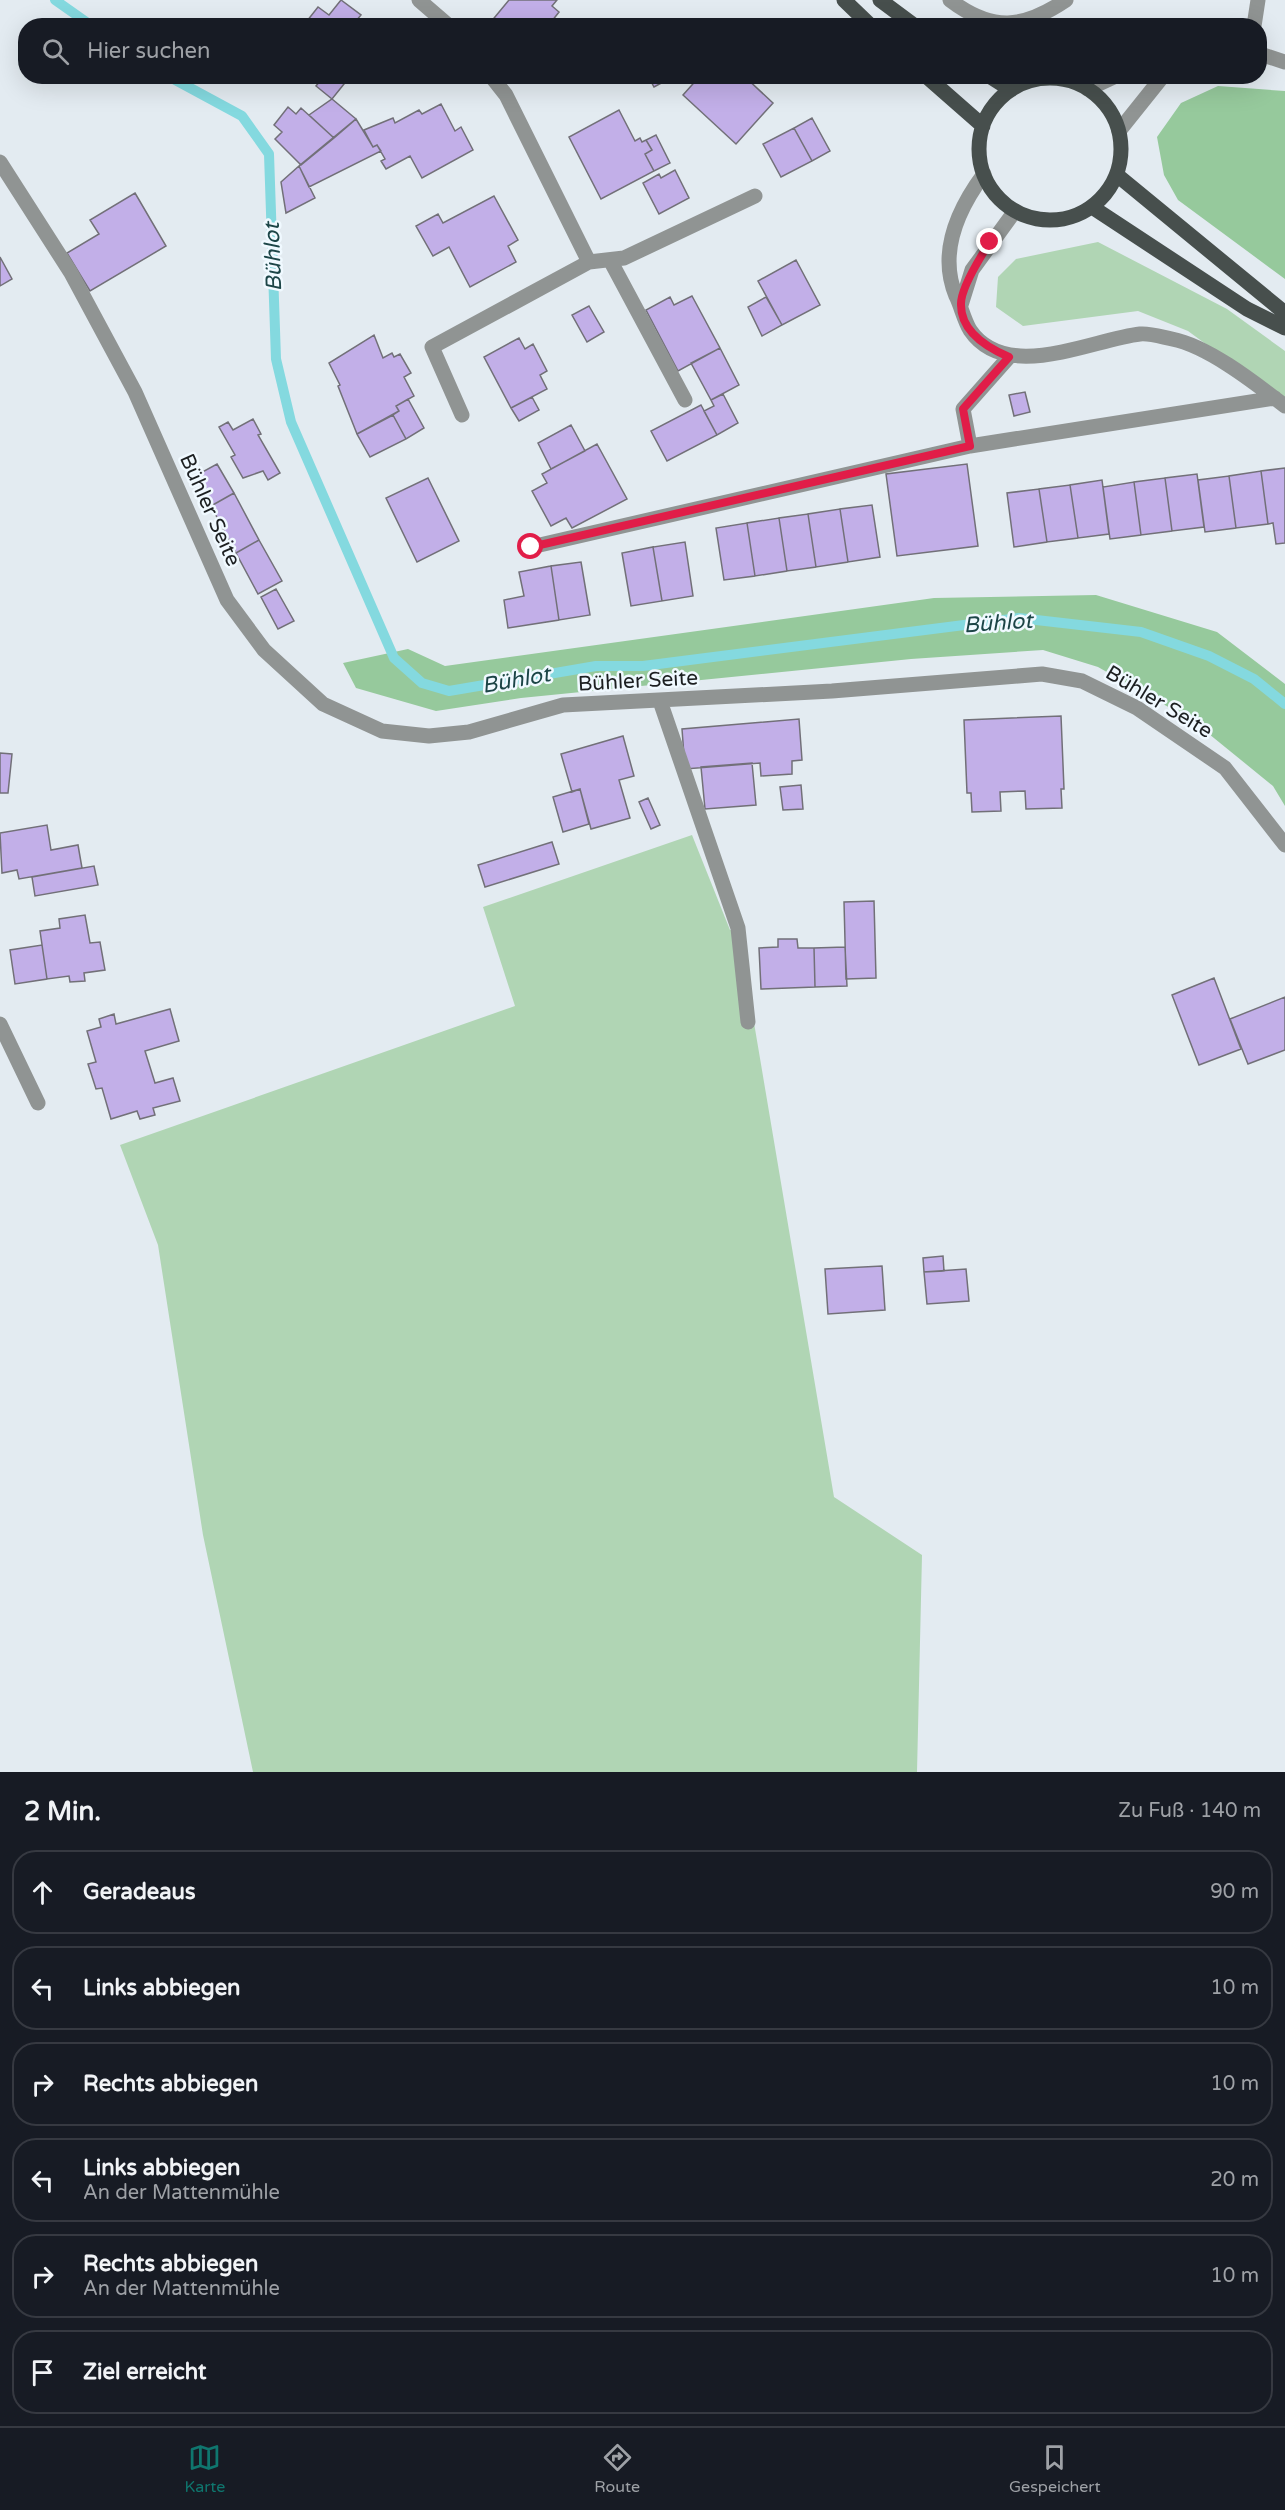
<!DOCTYPE html>
<html lang="de">
<head>
<meta charset="utf-8">
<style>
	:root { --surface:#171b24; --page:#20242c; --text:#f1f3f6; --muted:#9ea1a6; --line:#363941; --accent:#0f766e }
	body { margin:0; font-family:"Varela Round",sans-serif; background:var(--page); color:var(--text) }
	.stop { position:absolute; width:18px; height:18px; margin:-14px; border:4px solid #e11d48; border-radius:50%; background:#fff }
	.stop.end { background:#e11d48; border-color:#fff; box-shadow:0 2px 6px #0008 }
	.list { margin:0; padding:0; list-style:none }
	h2 { display:flex; justify-content:space-between; align-items:center; height:78px; margin:0; padding:0 24px; font-size:26px }
	h2 small { font-size:20px; font-weight:400; color:var(--muted) }
	.list li { display:grid; grid-template-columns:39px 1fr auto; gap:18px; align-items:center; box-sizing:border-box; height:84px; margin:0 12px 12px; padding:0 12px; border:2px solid var(--line); border-radius:24px }
	.list b { display:block; font-size:22px; white-space:nowrap }
	.list p { margin:0; font-size:20px; white-space:nowrap; color:var(--muted) }
	.list em { font-size:20px; font-style:normal; color:var(--muted) }
	.icon { flex:none; width:33px; height:33px; fill:none; stroke:currentColor; stroke-width:2; stroke-linecap:round; stroke-linejoin:round }
	.map { position:relative; flex:none; width:1285px; height:1772px; overflow:hidden }
	.search { position:absolute; background:var(--surface); box-shadow:0 6px 24px #0002; left:18px; right:18px; top:18px; height:66px; display:flex; align-items:center; gap:15px; box-sizing:border-box; padding:0 21px; border-radius:24px; color:var(--muted); font-size:22px }
	.sheet { height:654px; background:var(--surface) }
	nav { display:flex; justify-content:space-around; align-items:center; box-sizing:border-box; height:84px; border-top:2px solid var(--line); background:var(--surface); font-size:16px; color:var(--muted) }
	nav a { display:grid; justify-items:center; gap:3px }
	nav .on { color:var(--accent) }
	.map>svg:first-child { display:block }
	.green { fill:#b0d5b4 }
	.forest { fill:#96c99c }
	.lines { fill:none; stroke-linecap:round; stroke-linejoin:round }
	.stream { stroke:#84d9df; stroke-width:10 }
	.building { fill:#c2afe8; stroke:#727078; stroke-width:1.5 }
	.minor { stroke:#909493; stroke-width:15 }
	.major { stroke:#474f4d; stroke-width:15 }
	.route { stroke:#e11d48; stroke-width:8 }
	.labels { text-anchor:middle; dominant-baseline:central; stroke-width:5; stroke-linejoin:round; paint-order:stroke }
	.street-label { font-size:21px; fill:#1c1f21; stroke:#f0f9ff }
	.water-label { font-size:22px; font-style:italic; fill:#1c4547; stroke:#f0f9ff }
</style>
</head>
<body>
<div class="map">
<svg width="1285" height="1772" viewBox="0 0 1285 1772">
	<rect width="100%" height="100%" fill="#e3ebf1"/>
	<path class="green" d="M 1098,242 L 1227,309 L 1285,351 L 1285,402 L 1188,331 L 1138,311 L 1023,326 L 996,307 L 998,277 L 1016,259 Z
		M 692,835 L 730,930 L 738,928 L 834,1497 L 922,1555 L 917,1772 L 253,1772 L 203,1535 L 158,1245 L 120,1145 L 515,1006 L 483,907 Z"/>
	<path class="forest" d="M 1218,86 L 1285,91 L 1285,279 L 1178,200 L 1164,175 L 1157,137 L 1181,103 Z
		M 1096,595 L 1217,632 L 1285,684 L 1285,806 L 1273,786 L 1193,721 L 1098,667 L 1043,650 L 911,659 L 521,698 L 436,711 L 356,688 L 343,663 L 408,649 L 445,666 L 934,598 Z"/>
	<g class="lines">
		<path class="stream" d="M 55,0 L 92,26
			M 168,76 L 242,116 L 269,154 L 276,359 L 291,422 L 394,658 L 422,683 L 449,691 L 596,666 L 643,666 L 1019,618 L 1141,632 L 1209,656 L 1254,679 L 1285,704"/>
	</g>
	<path class="building" d="M 341,0 L 361,15 L 356,21 L 361,26 L 303,26 L 318,7 L 329,15 Z
		M 509,0 L 557,0 L 552,6 L 559,12 L 548,26 L 493,26 L 490,23 Z
		M 324,76 L 345,76 L 348,79 L 332,99 L 316,86 Z
		M 648,76 L 667,76 L 669,79 L 654,87 Z
		M 700,76 L 744,76 L 773,103 L 736,144 L 683,95 Z
		M 332,99 L 356,119 L 334,138 L 309,115 Z
		M 441,104 L 455,131 L 461,127 L 473,150 L 422,178 L 410,156 L 386,169 L 381,161 L 385,159 L 377,145 L 373,147 L 364,130 L 393,118 L 395,123 L 419,110 L 422,114 Z
		M 288,107 L 296,114 L 301,108 L 334,138 L 301,165 L 275,139 L 282,132 L 274,125 Z
		M 619,110 L 635,141 L 640,138 L 642,142 L 646,140 L 652,150 L 645,154 L 654,171 L 601,199 L 569,137 Z
		M 812,118 L 830,151 L 812,161 L 794,128 Z
		M 356,119 L 373,147 L 377,145 L 381,151 L 309,187 L 299,166 Z
		M 794,128 L 812,161 L 781,177 L 763,144 Z
		M 656,135 L 670,163 L 654,171 L 645,154 L 652,150 L 646,140 Z
		M 299,166 L 315,198 L 286,213 L 281,182 Z
		M 675,170 L 689,198 L 659,214 L 643,183 L 659,174 L 661,178 Z
		M 135,193 L 166,246 L 90,291 L 67,253 L 99,234 L 90,220 Z
		M 494,196 L 518,240 L 508,246 L 516,262 L 470,287 L 449,247 L 433,256 L 416,226 L 438,214 L 443,223 Z
		M 0,257 L 12,279 L 0,286 Z
		M 796,260 L 820,305 L 782,325 L 758,281 Z
		M 692,296 L 720,348 L 678,371 L 646,310 L 670,297 L 674,305 Z
		M 766,297 L 782,325 L 762,336 L 748,307 Z
		M 589,306 L 604,332 L 587,342 L 572,315 Z
		M 374,335 L 383,358 L 392,353 L 394,357 L 400,354 L 411,373 L 404,377 L 414,396 L 396,406 L 399,411 L 357,434 L 338,386 L 340,385 L 329,363 Z
		M 519,338 L 525,349 L 533,344 L 547,371 L 540,375 L 547,389 L 511,408 L 484,357 Z
		M 720,348 L 739,385 L 711,400 L 691,363 Z
		M 1025,392 L 1030,412 L 1014,416 L 1009,395 Z
		M 723,394 L 738,423 L 717,435 L 704,411 L 714,406 L 711,400 Z
		M 532,397 L 539,410 L 519,421 L 511,408 Z
		M 408,399 L 424,428 L 406,439 L 393,415 L 399,411 L 396,406 Z
		M 701,405 L 717,435 L 667,461 L 651,431 Z
		M 393,415 L 406,439 L 370,457 L 357,434 Z
		M 253,419 L 261,434 L 258,435 L 280,473 L 268,480 L 263,471 L 243,478 L 231,457 L 235,455 L 219,427 L 228,422 L 233,430 Z
		M 571,425 L 585,451 L 551,469 L 538,443 Z
		M 597,444 L 627,499 L 572,528 L 566,518 L 551,526 L 532,491 L 547,483 L 542,474 Z
		M 217,464 L 234,493 L 211,506 L 195,476 Z
		M 967,464 L 978,546 L 897,556 L 886,474 Z
		M 1285,468 L 1285,543 L 1276,544 L 1273,523 L 1268,524 L 1261,471 Z
		M 1261,471 L 1268,524 L 1236,528 L 1229,476 Z
		M 1197,474 L 1204,527 L 1172,531 L 1165,478 Z
		M 1229,476 L 1236,528 L 1205,532 L 1198,480 Z
		M 428,478 L 459,541 L 417,562 L 386,498 Z
		M 1165,478 L 1172,531 L 1141,535 L 1134,482 Z
		M 1102,480 L 1109,534 L 1078,538 L 1070,485 Z
		M 1134,482 L 1141,535 L 1110,539 L 1103,487 Z
		M 1070,485 L 1078,538 L 1047,542 L 1039,489 Z
		M 1039,489 L 1047,542 L 1014,547 L 1007,493 Z
		M 234,493 L 259,540 L 236,553 L 211,506 Z
		M 872,505 L 880,557 L 848,562 L 840,509 Z
		M 840,509 L 848,562 L 816,567 L 808,514 Z
		M 808,514 L 816,567 L 787,571 L 779,518 Z
		M 779,518 L 787,571 L 755,576 L 747,523 Z
		M 747,523 L 755,576 L 724,580 L 716,528 Z
		M 259,540 L 282,581 L 258,594 L 236,553 Z
		M 685,542 L 693,596 L 662,601 L 653,547 Z
		M 653,547 L 662,601 L 631,606 L 622,553 Z
		M 581,562 L 590,615 L 559,620 L 551,566 Z
		M 551,566 L 559,620 L 508,628 L 504,600 L 524,596 L 519,572 Z
		M 276,589 L 294,621 L 278,629 L 261,597 Z
		M 1061,716 L 1064,789 L 1061,789 L 1062,808 L 1026,809 L 1025,791 L 1000,792 L 1001,811 L 972,812 L 971,793 L 967,793 L 964,720 Z
		M 799,719 L 802,760 L 792,761 L 792,774 L 761,776 L 760,763 L 685,769 L 682,729 Z
		M 623,736 L 634,776 L 619,780 L 630,818 L 591,829 L 580,789 L 572,792 L 561,754 Z
		M 0,753 L 12,754 L 8,793 L 0,793 Z
		M 752,763 L 756,805 L 705,809 L 701,767 Z
		M 801,785 L 803,809 L 783,810 L 780,787 Z
		M 580,789 L 589,824 L 563,832 L 553,797 Z
		M 648,798 L 660,825 L 651,829 L 639,802 Z
		M 47,825 L 51,850 L 78,845 L 82,868 L 19,879 L 17,870 L 2,873 L 0,833 Z
		M 552,842 L 559,864 L 485,887 L 478,865 Z
		M 94,866 L 98,885 L 35,896 L 32,877 Z
		M 874,901 L 876,978 L 846,979 L 844,902 Z
		M 85,915 L 90,943 L 100,942 L 105,970 L 84,973 L 85,981 L 70,982 L 69,976 L 47,979 L 40,931 L 60,928 L 59,919 Z
		M 778,939 L 797,939 L 798,948 L 814,948 L 815,987 L 761,989 L 759,948 L 778,947 Z
		M 42,945 L 47,979 L 15,984 L 10,950 Z
		M 845,947 L 847,986 L 815,987 L 814,948 Z
		M 1214,978 L 1241,1049 L 1199,1065 L 1172,995 Z
		M 1285,997 L 1285,1050 L 1248,1064 L 1230,1019 Z
		M 170,1009 L 179,1041 L 145,1051 L 155,1083 L 173,1078 L 180,1101 L 153,1108 L 155,1115 L 140,1119 L 137,1111 L 111,1119 L 102,1088 L 96,1089 L 88,1064 L 96,1062 L 87,1031 L 101,1027 L 99,1019 L 114,1014 L 116,1024 Z
		M 943,1256 L 944,1271 L 924,1272 L 923,1258 Z
		M 882,1266 L 885,1310 L 828,1314 L 825,1269 Z
		M 966,1269 L 969,1301 L 927,1304 L 924,1272 Z"/>
	<g class="lines">
		<path class="minor" d="M 419,0 L 449,26
			M 950,0 C 992,32 1023,29 1066,0
			M 1254,26 L 1258,0
			M 1260,54 L 1285,62
			M 491,76 L 506,95 L 589,262 L 624,258 L 755,196
			M 1088,89 L 1116,76
			M 1119,131 L 1163,76
			M 0,162 L 71,273 L 135,392 L 227,600 L 264,650 L 323,704 L 382,731 L 429,736 L 469,732 L 563,705 L 832,691 L 1042,674 L 1082,681 L 1137,708 L 1225,768 L 1285,845
			M 984,174 C 958,209 938,253 956,296 C 961,306 964,320 970,330 C 1006,383 1090,340 1140,334 C 1150,333 1162,337 1172,339 C 1208,346 1255,383 1285,406
			M 610,260 L 685,400
			M 961,305 L 972,270 L 1015,211
			M 462,415 L 432,347 L 589,262
			M 970,446 L 963,409 L 1009,357
			M 531,547 L 970,446 L 1275,398
			M 660,701 L 738,928 L 748,1022
			M 0,1024 L 38,1103"/>
		<path class="major" d="M 844,0 L 871,26
			M 880,0 L 915,26
			M 926,76 L 983,126
			M 989,76 L 1011,90
			M979 149a71 71 0 1 1 142 0a71 71 0 1 1-142 0Z
			M 1117,175 L 1285,313
			M 1092,207 L 1247,309 L 1285,328"/>
	</g>
	<g class="lines">
		<path class="route" d="M 531,547 L 970,446 L 963,409 L 1009,357 C 988,348 961,332 961,305 C 960,289 981,256 990,242"/>
	</g>
	<g class="labels">
		<g class="street-label">
			<text transform="translate(210 510) rotate(66)">Bühler Seite</text>
			<text transform="translate(638 681) rotate(-3)">Bühler Seite</text>
			<text transform="translate(1159 702) rotate(31)">Bühler Seite</text>
		</g>
		<g class="water-label">
			<text transform="translate(273 257) rotate(-92)">Bühlot</text>
			<text transform="translate(998 623) rotate(-4)">Bühlot</text>
			<text transform="translate(516 680) rotate(-10)">Bühlot</text>
		</g>
	</g>
</svg>
<div class="stop" style="left:531px;top:547px"></div>
<div class="stop end" style="left:990px;top:242px"></div>
<div class="search"><svg class="icon" aria-label="search" viewBox="0 0 24 24"><circle cx="10" cy="10" r="6"/><path d="M15 15l6 6"/></svg>Hier suchen</div>
</div>
<section class="sheet">
<h2>2 Min.<small>Zu Fuß · 140 m</small></h2>
<ul class="list">
<li><svg class="icon" aria-label="ahead" viewBox="0 0 24 24"><path d="M12 20V5M6 11l6-6 6 6"/></svg><div><b>Geradeaus</b></div><em>90 m</em></li>
<li><svg class="icon" aria-label="left" viewBox="0 0 24 24"><path d="M17 20v-9H6M10 6l-5 5 5 5"/></svg><div><b>Links abbiegen</b></div><em>10 m</em></li>
<li><svg class="icon" aria-label="right" viewBox="0 0 24 24"><path d="M7 20v-9h11M14 6l5 5-5 5"/></svg><div><b>Rechts abbiegen</b></div><em>10 m</em></li>
<li><svg class="icon" aria-label="left" viewBox="0 0 24 24"><path d="M17 20v-9H6M10 6l-5 5 5 5"/></svg><div><b>Links abbiegen</b><p>An der Mattenmühle</p></div><em>20 m</em></li>
<li><svg class="icon" aria-label="right" viewBox="0 0 24 24"><path d="M7 20v-9h11M14 6l5 5-5 5"/></svg><div><b>Rechts abbiegen</b><p>An der Mattenmühle</p></div><em>10 m</em></li>
<li><svg class="icon" aria-label="arrive" viewBox="0 0 24 24"><path d="M6 21V4h12l-3 4 3 4H6"/></svg><div><b>Ziel erreicht</b></div></li>
</ul>
</section>
<nav>
<a class="on"><svg class="icon" aria-label="map" viewBox="0 0 24 24"><path d="M3 6l6-2 6 2 6-2v14l-6 2-6-2-6 2zM9 4v14M15 6v14"/></svg>Karte</a>
<a><svg class="icon" aria-label="directions" viewBox="0 0 24 24"><path d="M12 3l9 9-9 9-9-9zM9 14v-3h6M13 9l2 2-2 2"/></svg>Route</a>
<a><svg class="icon" aria-label="saved" viewBox="0 0 24 24"><path d="M7 4h10v16l-5-4-5 4z"/></svg>Gespeichert</a>
</nav>
</body>
</html>
